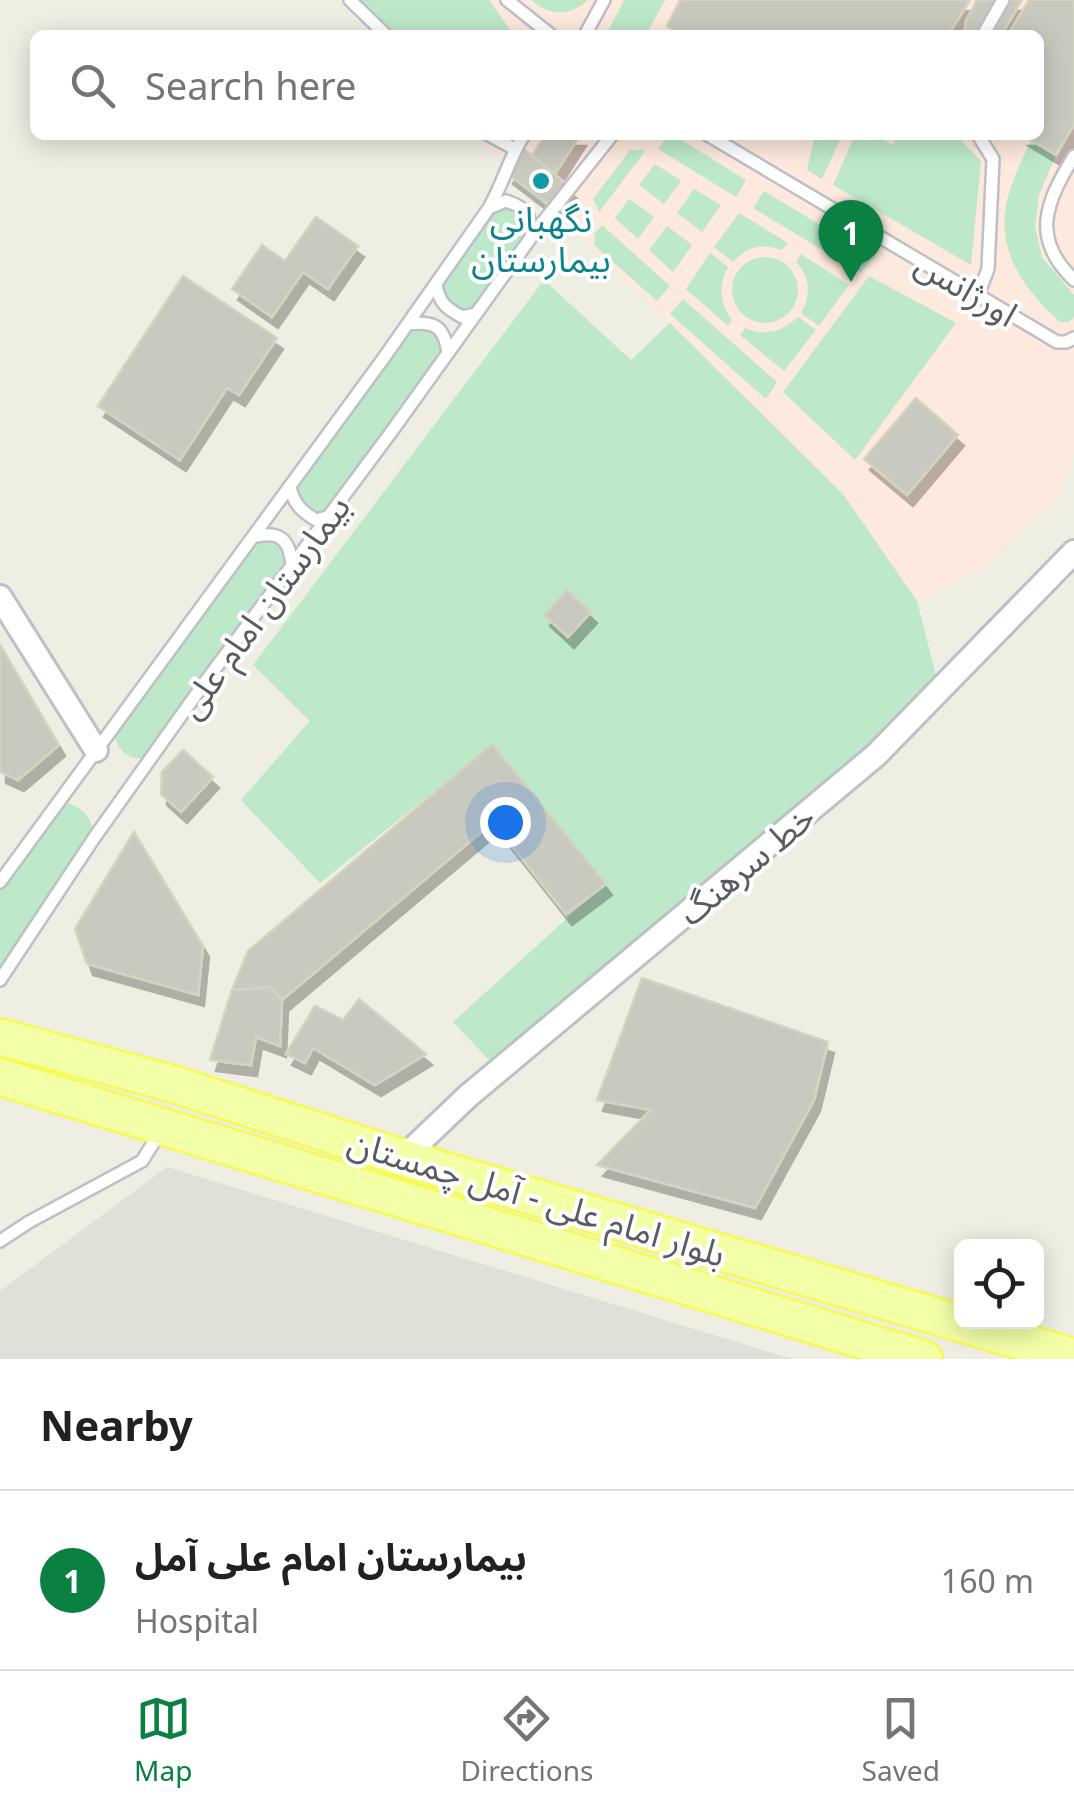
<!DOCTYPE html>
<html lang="en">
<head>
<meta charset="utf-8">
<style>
	:root { --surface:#fff; --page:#f6f6f6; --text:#202124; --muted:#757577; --line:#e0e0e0; --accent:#0b8043 }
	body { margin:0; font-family:"Noto Sans","Noto Sans Arabic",sans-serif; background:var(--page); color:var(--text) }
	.controls { position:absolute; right:30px; bottom:30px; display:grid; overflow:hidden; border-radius:15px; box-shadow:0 5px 25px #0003 }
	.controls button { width:90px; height:90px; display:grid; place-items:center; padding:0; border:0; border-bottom:2px solid var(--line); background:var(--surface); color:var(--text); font:50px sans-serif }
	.you { position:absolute; left:505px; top:822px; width:35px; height:35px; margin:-25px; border:8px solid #fff; border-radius:50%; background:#1a73e8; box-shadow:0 0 0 15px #1a73e833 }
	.badge { display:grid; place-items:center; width:65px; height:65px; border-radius:50%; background:var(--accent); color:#fff; font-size:32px; font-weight:700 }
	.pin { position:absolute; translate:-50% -82px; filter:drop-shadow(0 2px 5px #0008) }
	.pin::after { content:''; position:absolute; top:52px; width:35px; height:30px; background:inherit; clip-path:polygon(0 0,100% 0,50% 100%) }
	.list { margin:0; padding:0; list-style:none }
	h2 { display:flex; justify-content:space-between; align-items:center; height:130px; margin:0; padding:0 40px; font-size:42px }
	h2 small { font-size:32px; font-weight:400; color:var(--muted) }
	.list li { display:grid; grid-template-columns:65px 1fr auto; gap:30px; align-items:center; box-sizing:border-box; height:180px; padding:0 40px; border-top:2px solid var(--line) }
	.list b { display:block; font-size:38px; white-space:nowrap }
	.list p { margin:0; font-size:32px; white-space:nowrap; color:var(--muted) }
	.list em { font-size:32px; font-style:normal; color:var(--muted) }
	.icon { flex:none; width:55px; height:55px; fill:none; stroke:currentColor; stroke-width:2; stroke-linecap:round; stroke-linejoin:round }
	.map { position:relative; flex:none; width:1074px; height:1359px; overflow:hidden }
	.search { position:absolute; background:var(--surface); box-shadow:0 5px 25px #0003; left:30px; right:30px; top:30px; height:110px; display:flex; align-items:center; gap:25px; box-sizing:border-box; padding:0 35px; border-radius:15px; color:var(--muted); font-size:38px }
	.sheet { height:310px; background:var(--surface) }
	nav { display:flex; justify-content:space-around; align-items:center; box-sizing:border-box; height:140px; border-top:2px solid var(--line); background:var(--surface); font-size:28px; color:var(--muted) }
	nav a { display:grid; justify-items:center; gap:5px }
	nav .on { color:var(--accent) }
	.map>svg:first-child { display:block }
	.industrial { fill:#dfe0d7 }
	.medical { fill:#fde9dd }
	.green { fill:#bde8c9 }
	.building { fill:#c9c9bf; stroke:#d3d3c0; stroke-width:2.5; filter:url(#shadow) }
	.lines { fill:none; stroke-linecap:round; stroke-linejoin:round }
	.service-casing { stroke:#bfbfc7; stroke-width:16 }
	.minor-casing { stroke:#bfbfc7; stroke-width:28 }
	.primary-casing { stroke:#f8fa4f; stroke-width:40 }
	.service { stroke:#fff; stroke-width:11 }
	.minor { stroke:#fff; stroke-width:22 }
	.primary { stroke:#f3ffa7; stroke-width:35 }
	.culture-dot { fill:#0f9aa8; stroke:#fff; stroke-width:4 }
	.labels { text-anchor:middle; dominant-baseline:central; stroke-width:8; stroke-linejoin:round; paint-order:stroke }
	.culture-label { font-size:35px; fill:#0d838f; stroke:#fff }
	.street-label { font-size:35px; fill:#5a5c64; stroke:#fff }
</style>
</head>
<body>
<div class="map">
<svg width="1074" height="1359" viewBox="0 0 1074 1359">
	<defs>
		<filter id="shadow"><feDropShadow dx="6" dy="11" stdDeviation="0" flood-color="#0004"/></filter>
	</defs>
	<rect width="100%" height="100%" fill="#eeeee2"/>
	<path class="industrial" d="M 167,1167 L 792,1359 L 0,1359 L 0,1291 Z"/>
	<path class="medical" d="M 345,0 L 1074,0 L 1074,452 L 1060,495 L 986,566 L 917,601 L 843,494 L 585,240 L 474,135 L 1039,135 L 1039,35 L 378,35 Z"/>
	<path class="green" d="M 355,0 L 489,0 L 514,35 L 394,35 Z
		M 531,0 L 588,0 C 570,17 549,16 531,0 Z
		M 624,0 L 665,0 L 646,35 L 606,35 Z
		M 815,135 L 842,135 L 822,179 L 807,170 Z
		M 855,135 L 875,135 L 893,145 L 898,135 L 956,135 L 981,161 L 971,265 L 833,185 Z
		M 675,136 L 746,180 L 736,197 L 658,149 L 664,141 Z
		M 1031,140 L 1056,155 L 1039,195 L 1035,226 L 1042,257 L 1074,295 L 1074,317 L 1069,322 L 1060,322 C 1027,293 997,253 1006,206 C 1010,183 1022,161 1031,140 Z
		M 630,150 L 646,150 L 599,212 L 593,199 Z
		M 655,164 L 681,181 L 664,204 L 639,185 Z
		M 694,189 L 721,205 L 702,232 L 677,213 Z
		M 764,191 L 873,257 L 861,273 L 753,208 Z
		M 629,199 L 654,217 L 638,239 L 615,218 Z
		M 520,206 L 532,236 L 476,314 L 449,310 L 436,284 L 489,208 Z
		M 739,213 L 788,243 L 782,250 C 763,243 747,246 733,262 L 714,247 Z
		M 602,225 L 670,286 L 657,301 L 594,245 L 595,233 Z
		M 667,226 L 692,245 L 673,272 L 649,250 Z
		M 710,253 L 728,267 C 718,286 720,303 732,320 L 728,326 L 686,289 Z
		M 801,254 L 849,285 L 819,326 L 801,313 C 811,294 811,278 796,262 Z
		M732 290a33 33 0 1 1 66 0a33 33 0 1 1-66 0Z
		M 869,276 L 956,323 L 855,460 L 783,392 Z
		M 544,280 L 631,360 L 670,323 L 843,494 L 917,601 L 937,680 L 853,764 L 493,1064 L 453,1022 L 605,884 L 493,744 L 320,883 L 241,800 L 310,721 L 253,665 Z
		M 683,299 L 777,382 L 766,399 L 670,314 Z
		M 798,317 L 816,330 L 784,371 L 740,335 L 745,328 C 766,336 782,332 798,317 Z
		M 408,324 L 437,327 L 448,353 L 329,516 L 316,520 L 290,487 Z
		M 253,537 L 282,539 L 292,566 L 152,757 C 128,762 116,751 113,727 Z
		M 69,803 C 86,811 92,818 94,838 L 0,980 L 0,882 L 53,807 Z"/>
	<path class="building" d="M 680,0 L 970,0 L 948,35 L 933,35 L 919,31 L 917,35 L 681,35 L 667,26 Z
		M 977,0 L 1022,0 L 1001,35 L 972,35 L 965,30 L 966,21 Z
		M 1029,0 L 1074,0 L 1074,124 L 1056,155 L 1023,135 L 1039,135 L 1039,35 L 1008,35 Z
		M 546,135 L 580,135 L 555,174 L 532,155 Z
		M 521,147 L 571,188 L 554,209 L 507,173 Z
		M 316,217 L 358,246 L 328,289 L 303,272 L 272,317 L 232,289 L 262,245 L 285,261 Z
		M 183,276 L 277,338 L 239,395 L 227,388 L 180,460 L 98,406 Z
		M 916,398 L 958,435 L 907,495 L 864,459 Z
		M 567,590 L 591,612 L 568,637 L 544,615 Z
		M 0,645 L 59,745 L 18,780 L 0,772 Z
		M 492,744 L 606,884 L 566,914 L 493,822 L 282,1000 L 271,987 L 232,990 L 248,951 Z
		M 183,750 L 213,777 L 181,812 L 161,794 L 162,772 Z
		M 134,832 L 203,946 L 198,995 L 87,964 L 75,929 Z
		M 642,978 L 828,1042 L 814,1100 L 755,1208 L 597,1165 L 651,1110 L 597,1100 Z
		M 271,987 L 282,1000 L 280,1046 L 256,1037 L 251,1065 L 210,1060 L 232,990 Z
		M 359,999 L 426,1054 L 375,1085 L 313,1048 L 305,1063 L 286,1054 L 315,1006 L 343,1020 Z"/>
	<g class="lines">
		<g class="service-casing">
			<path id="service" d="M 350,0 L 386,35
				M 507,0 L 551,35
				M 585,35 L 604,0
				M 983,35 L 1003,0
				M 489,135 L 515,149
				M 708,135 L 1057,342 L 1066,342 L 1074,338
				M 978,135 L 993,159 L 988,269 L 978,295
				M 1074,156 C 1046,202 1030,238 1074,280
				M 489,208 L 506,201 C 527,208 530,214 532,236
				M 436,284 C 439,303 446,308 462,317 L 476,314
				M 408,324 C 435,321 444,326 448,353
				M 290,487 C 294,504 301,511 316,520 L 327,517
				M 253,537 C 279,530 290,539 292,566
				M 0,882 L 383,359 L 489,208 C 503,184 509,158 524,135
				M 0,980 L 94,838 L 200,689 L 392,431 L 532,236 L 612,135
				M 0,1241 L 29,1222 L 142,1161 L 162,1129"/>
		</g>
		<g class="minor-casing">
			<path id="minor" d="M 0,597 L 96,750
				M 403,1158 L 468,1096 L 876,755 L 1074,552"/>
		</g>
		<g class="primary-casing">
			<path id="primary" d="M 0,1037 L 170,1083 L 403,1158 L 1074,1357
				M 0,1077 L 924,1359"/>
		</g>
		<use href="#service" class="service"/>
		<use href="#minor" class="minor"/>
		<use href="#primary" class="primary"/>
	</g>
	<circle class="culture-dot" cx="541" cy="181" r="10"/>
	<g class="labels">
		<g class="culture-label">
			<text x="541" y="218">نگهبانی<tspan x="541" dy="40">بیمارستان</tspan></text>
		</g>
		<g class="street-label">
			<text transform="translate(967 288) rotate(31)">اورژانس</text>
			<text transform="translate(263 606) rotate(-54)">بیمارستان امام علی</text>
			<text transform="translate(746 864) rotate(-40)">خط سرهنگ</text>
			<text transform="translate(537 1197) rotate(17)">بلوار امام علی - آمل چمستان</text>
		</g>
	</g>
</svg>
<div class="controls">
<button><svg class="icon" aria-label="locate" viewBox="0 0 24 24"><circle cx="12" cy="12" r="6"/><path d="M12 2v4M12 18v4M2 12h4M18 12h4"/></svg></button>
</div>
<div class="you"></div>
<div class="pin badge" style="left:851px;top:282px">1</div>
<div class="search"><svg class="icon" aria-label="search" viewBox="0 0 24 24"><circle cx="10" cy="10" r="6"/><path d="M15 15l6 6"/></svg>Search here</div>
</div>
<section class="sheet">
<h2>Nearby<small></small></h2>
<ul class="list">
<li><span class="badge">1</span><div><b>بیمارستان امام علی آمل</b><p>Hospital</p></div><em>160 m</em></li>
</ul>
</section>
<nav>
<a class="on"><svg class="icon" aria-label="map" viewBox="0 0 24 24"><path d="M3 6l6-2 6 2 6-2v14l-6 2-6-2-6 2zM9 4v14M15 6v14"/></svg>Map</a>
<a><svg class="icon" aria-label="directions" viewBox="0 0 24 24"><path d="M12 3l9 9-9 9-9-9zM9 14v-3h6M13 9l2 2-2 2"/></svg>Directions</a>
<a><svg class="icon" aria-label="saved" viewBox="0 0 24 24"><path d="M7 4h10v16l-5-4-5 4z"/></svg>Saved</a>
</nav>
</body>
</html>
